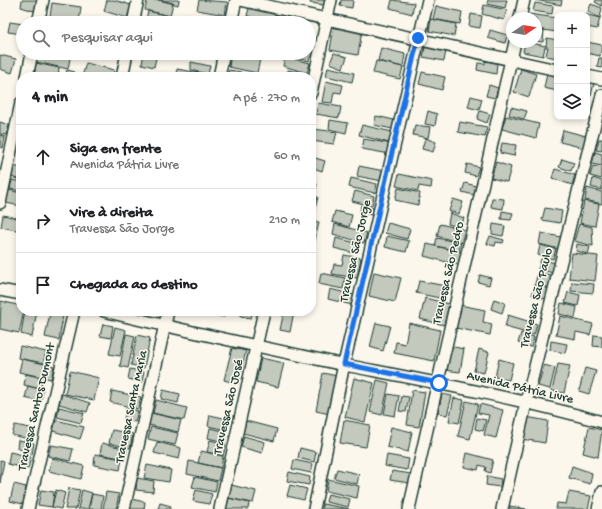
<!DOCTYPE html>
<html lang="pt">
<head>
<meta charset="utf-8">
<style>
	:root { --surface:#fff; --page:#f2f2f2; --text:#202124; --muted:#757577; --line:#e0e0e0 }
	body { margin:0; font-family:"Gochi Hand",sans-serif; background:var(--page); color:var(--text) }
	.controls { position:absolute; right:12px; top:12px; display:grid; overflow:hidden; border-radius:8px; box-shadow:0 2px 6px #0003 }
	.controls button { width:36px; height:36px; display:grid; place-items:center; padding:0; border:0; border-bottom:1px solid var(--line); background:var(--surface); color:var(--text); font:20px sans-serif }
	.compass { position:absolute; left:506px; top:12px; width:36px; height:36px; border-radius:50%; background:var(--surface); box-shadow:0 2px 6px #0003; rotate:78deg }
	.stop { position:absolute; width:12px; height:12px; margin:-9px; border:3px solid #1a73e8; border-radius:50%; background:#fff }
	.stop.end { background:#1a73e8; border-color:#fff; box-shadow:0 1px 4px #0008 }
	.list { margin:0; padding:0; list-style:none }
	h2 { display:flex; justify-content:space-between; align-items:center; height:52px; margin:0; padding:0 16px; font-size:17px }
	h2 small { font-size:13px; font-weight:400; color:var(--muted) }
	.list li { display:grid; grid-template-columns:26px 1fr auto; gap:12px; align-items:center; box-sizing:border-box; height:64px; padding:0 16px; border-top:1px solid var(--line) }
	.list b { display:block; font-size:15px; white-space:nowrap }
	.list p { margin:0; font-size:13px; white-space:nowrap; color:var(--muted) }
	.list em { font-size:13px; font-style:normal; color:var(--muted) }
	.icon { flex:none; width:22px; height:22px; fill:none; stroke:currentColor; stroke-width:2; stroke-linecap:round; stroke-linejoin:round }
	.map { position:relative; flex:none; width:602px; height:509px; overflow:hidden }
	.search { position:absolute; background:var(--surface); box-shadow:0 2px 6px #0003; left:16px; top:16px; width:300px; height:44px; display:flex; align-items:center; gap:10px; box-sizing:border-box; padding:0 14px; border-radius:22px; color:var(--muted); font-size:15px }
	.panel { position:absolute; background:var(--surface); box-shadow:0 2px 6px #0003; left:16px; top:72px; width:300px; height:244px; border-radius:16px }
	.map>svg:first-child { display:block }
	.building { fill:#c4c9be; stroke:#1f3d34 }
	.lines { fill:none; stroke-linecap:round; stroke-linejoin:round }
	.minor-casing { stroke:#1f3d34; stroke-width:14 }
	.minor { stroke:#fbf7ec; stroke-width:11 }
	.route { stroke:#1a73e8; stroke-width:5 }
	.labels { text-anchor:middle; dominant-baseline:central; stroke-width:3; stroke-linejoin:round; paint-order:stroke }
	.street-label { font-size:13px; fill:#1f3d34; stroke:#fbf7ec }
</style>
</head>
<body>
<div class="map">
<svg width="602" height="509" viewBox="0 0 602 509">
	<rect width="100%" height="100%" fill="#fbf7ec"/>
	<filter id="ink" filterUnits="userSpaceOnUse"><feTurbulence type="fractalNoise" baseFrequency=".025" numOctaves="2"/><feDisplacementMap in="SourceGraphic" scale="8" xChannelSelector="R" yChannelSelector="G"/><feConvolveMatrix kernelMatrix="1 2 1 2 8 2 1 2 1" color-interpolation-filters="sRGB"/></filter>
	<g filter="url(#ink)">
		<path class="building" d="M 22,0 L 37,0 L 34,11 L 21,7 Z
			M 107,0 L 114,0 L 131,5 L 127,18 L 104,11 Z
			M 147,0 L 159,0 L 173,3 L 170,16 L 145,10 Z
			M 159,0 L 179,0 L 178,5 Z
			M 199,0 L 227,2 L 225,15 L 197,10 Z
			M 311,0 L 325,0 L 324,5 L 310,3 Z
			M 341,0 L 353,0 L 352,8 L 340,6 Z
			M 392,0 L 414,3 L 412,14 L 390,8 Z
			M 488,0 L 507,0 L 505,8 L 487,4 Z
			M 535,0 L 562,0 L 561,5 Z
			M 596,0 L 602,0 L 602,6 L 595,2 Z
			M 52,3 L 81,7 L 79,23 L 45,23 L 46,16 L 50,16 Z
			M 535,3 L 553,6 L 552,14 L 533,11 Z
			M 250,4 L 277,10 L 274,22 L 247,16 Z
			M 591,4 L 602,8 L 600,18 L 588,12 Z
			M 484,5 L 507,10 L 504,20 L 482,14 Z
			M 436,6 L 462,12 L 460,24 L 433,19 Z
			M 148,11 L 169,16 L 167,23 L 145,23 Z
			M 471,14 L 482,16 L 480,28 L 469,26 Z
			M 529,14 L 557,18 L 557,32 L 536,29 L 536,18 L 528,18 Z
			M 584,14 L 600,18 L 597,29 L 587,27 L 587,15 Z
			M 239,17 L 254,20 L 254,23 L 238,23 Z
			M 431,19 L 456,24 L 454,36 L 429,31 Z
			M 10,22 L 23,24 L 22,34 L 8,32 Z
			M 334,26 L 362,31 L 358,55 L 330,50 Z
			M 536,29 L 544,30 L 543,42 L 536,41 Z
			M 490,30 L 507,35 L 505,43 L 488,38 Z
			M 547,38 L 557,40 L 557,38 L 557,58 L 546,56 L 548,47 L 545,47 L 543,56 L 523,52 L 525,42 L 546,46 Z
			M 309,41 L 314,42 L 313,49 L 309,48 Z
			M 587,42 L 602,45 L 600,56 L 587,53 Z
			M 425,47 L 446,51 L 444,61 L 423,57 Z
			M 381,48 L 405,54 L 403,67 L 378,61 Z
			M 309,51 L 312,51 L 309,61 L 285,55 L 286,53 L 309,53 Z
			M 38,53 L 71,53 L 68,69 L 36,62 Z
			M 144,53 L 157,54 L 154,67 L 142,64 Z
			M 334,53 L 347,57 L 343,68 L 330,63 Z
			M 231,54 L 260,59 L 257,73 L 229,67 Z
			M 0,55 L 16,59 L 12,73 L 0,69 Z
			M 285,57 L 310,63 L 307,73 L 283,66 Z
			M 599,58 L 602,58 L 602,68 L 597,67 Z
			M 376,61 L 403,67 L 400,79 L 373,73 Z
			M 485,61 L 497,63 L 496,74 L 477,70 L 478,63 L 485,64 Z
			M 191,62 L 210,66 L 208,74 L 191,70 Z
			M 36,63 L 59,68 L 58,77 L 34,76 Z
			M 86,63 L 114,70 L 112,77 L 82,77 Z
			M 328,67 L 354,73 L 352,82 L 326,76 Z
			M 177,69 L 205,74 L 205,77 L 176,77 Z
			M 521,69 L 536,74 L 529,97 L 514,92 Z
			M 67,70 L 75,72 L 73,77 L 65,77 Z
			M 229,70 L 241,72 L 240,77 L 227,77 Z
			M 288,70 L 302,73 L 301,77 L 287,77 Z
			M 422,72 L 445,77 L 442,90 L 419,84 Z
			M 547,73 L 557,75 L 557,91 L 544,88 Z
			M 326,81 L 343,85 L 341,93 L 334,92 L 332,103 L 322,102 Z
			M 587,82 L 594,84 L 591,95 L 587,94 Z
			M 489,85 L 498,88 L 495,98 L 486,96 Z
			M 471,96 L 482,99 L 479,110 L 468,107 Z
			M 318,103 L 341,107 L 339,118 L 316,114 Z
			M 511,107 L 527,111 L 524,119 L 509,115 Z
			M 428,111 L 437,114 L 435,126 L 425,124 Z
			M 480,111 L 490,114 L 487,123 L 477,119 Z
			M 376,116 L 394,120 L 392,129 L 374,125 Z
			M 506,116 L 539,124 L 536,138 L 502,129 Z
			M 330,120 L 348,123 L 346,133 L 329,129 Z
			M 0,122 L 9,125 L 7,135 L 0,134 Z
			M 460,122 L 487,127 L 485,137 L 458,132 Z
			M 362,125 L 392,132 L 389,143 L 359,135 Z
			M 415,125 L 430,127 L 428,138 L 413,135 Z
			M 313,129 L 337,132 L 334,144 L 311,141 Z
			M 563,130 L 586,136 L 584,148 L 560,142 Z
			M 0,135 L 5,137 L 3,148 L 0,147 Z
			M 425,138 L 436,142 L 433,152 L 422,149 Z
			M 364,139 L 392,144 L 390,154 L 362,149 Z
			M 599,139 L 602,139 L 602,151 L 596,150 Z
			M 502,143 L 516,145 L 514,156 L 500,153 Z
			M 595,152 L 602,154 L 602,166 L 592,164 Z
			M 312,157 L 325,161 L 322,171 L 311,167 Z
			M 562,159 L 574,163 L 571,171 L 559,167 Z
			M 496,162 L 511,167 L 507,182 L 491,178 Z
			M 467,164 L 479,167 L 476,176 L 465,173 Z
			M 13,166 L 21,168 L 21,180 L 11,177 Z
			M 359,166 L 384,171 L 382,181 L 357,176 Z
			M 593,166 L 602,168 L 602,179 L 590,176 Z
			M 555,169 L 575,175 L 572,185 L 552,178 Z
			M 399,174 L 432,181 L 431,188 L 419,186 L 418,191 L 396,186 Z
			M 351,178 L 377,184 L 375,193 L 349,187 Z
			M 593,178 L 602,181 L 602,190 L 591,187 Z
			M 12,180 L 21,182 L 21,191 L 10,189 Z
			M 311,183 L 317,184 L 315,193 L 311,193 Z
			M 465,183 L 476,186 L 474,195 L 462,192 Z
			M 398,188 L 420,193 L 418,205 L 395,200 Z
			M 587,188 L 602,192 L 602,204 L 585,200 Z
			M 9,190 L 21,193 L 21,206 L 6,203 Z
			M 355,191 L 374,196 L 372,206 L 352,201 Z
			M 311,196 L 318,197 L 315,209 L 311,208 Z
			M 492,198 L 504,199 L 503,209 L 491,207 Z
			M 453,199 L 463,202 L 459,214 L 449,211 Z
			M 584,201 L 599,204 L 595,226 L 580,223 Z
			M 361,205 L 373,208 L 371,215 L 360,212 Z
			M 545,208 L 562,211 L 560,223 L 542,220 Z
			M 335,211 L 352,215 L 349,227 L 332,222 Z
			M 502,211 L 513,213 L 511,220 L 501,219 Z
			M 450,213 L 464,218 L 461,228 L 448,224 Z
			M 3,215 L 21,219 L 21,231 L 1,227 Z
			M 311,221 L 319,222 L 314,245 L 311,244 Z
			M 388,223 L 410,229 L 407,239 L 385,233 Z
			M 335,224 L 367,233 L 364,243 L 333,234 Z
			M 440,224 L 465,230 L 461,243 L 437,236 Z
			M 493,224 L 505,226 L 503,236 L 492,234 Z
			M 579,224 L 592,227 L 593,246 L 574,241 Z
			M 541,233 L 561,237 L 559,249 L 539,244 Z
			M 387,236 L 409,241 L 406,252 L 385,247 Z
			M 490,236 L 504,240 L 503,243 L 496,242 L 495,246 L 487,244 Z
			M 336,238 L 356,243 L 354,253 L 334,248 Z
			M 437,238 L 461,243 L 459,251 L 435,246 Z
			M 427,244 L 461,252 L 458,265 L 424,256 Z
			M 577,244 L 590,247 L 588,254 L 576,251 Z
			M 540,245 L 556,249 L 553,259 L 538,255 Z
			M 572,253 L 598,256 L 595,281 L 569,278 Z
			M 344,255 L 361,258 L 357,278 L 332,274 L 334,264 L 342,265 Z
			M 541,259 L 555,263 L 553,273 L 538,269 Z
			M 374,272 L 401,278 L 395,302 L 369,296 Z
			M 538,272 L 554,276 L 550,288 L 535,284 Z
			M 321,273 L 345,278 L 343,289 L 319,284 Z
			M 480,275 L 491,278 L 489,285 L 478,282 Z
			M 419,281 L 446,286 L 444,299 L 416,293 Z
			M 572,282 L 594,284 L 593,293 L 571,291 Z
			M 535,284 L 549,289 L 546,299 L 532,295 Z
			M 330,289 L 354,295 L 352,305 L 328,299 Z
			M 568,292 L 580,295 L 578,306 L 565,303 Z
			M 425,298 L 449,304 L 444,325 L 420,319 Z
			M 494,299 L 505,303 L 502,313 L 491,309 Z
			M 1,301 L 21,306 L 21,311 L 24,311 L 19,333 L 0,329 Z
			M 561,303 L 577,307 L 575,318 L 559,314 Z
			M 460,305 L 485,310 L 483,322 L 492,324 L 490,335 L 456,328 Z
			M 25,311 L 37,311 L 32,337 L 21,334 Z
			M 201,311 L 213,311 L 212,315 Z
			M 216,311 L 226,311 L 224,317 L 215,315 Z
			M 241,311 L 253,311 L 251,318 L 240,316 Z
			M 284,311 L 294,311 L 290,332 L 280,330 Z
			M 50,313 L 63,316 L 59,340 L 45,337 Z
			M 508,315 L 537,324 L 534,335 L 505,327 Z
			M 560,316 L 593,324 L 590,335 L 576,332 L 575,339 L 556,335 Z
			M 376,323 L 390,326 L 383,351 L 370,347 Z
			M 409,323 L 440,330 L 434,361 L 394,353 L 396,342 L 405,344 Z
			M 103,324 L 113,326 L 111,338 L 100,336 Z
			M 115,327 L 126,330 L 120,356 L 109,354 Z
			M 521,333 L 534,337 L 531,347 L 518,343 Z
			M 126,334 L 135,336 L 128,368 L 120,366 Z
			M 137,335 L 150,338 L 144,368 L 131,365 Z
			M 594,335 L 602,336 L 602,347 L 593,346 Z
			M 551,341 L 567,344 L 565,353 L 550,350 Z
			M 20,346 L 46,352 L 43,363 L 18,358 Z
			M 449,346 L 464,349 L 460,372 L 445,370 Z
			M 232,348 L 246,351 L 238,384 L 224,380 Z
			M 479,349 L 489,352 L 484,373 L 474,371 Z
			M 261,358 L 284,363 L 278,387 L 256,382 Z
			M 22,359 L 54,366 L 51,379 L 19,372 Z
			M 499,359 L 513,363 L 509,380 L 495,377 Z
			M 558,364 L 570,366 L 564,393 L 552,391 Z
			M 544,365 L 555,368 L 550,389 L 538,386 Z
			M 585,368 L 596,371 L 589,394 L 579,391 Z
			M 130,369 L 144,372 L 142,382 L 128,379 Z
			M 70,371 L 99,378 L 94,400 L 65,394 Z
			M 323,373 L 337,376 L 330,414 L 316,411 Z
			M 26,374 L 43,378 L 40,389 L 24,385 Z
			M 354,378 L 374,383 L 365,422 L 345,417 Z
			M 377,380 L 389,383 L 382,415 L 370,412 Z
			M 28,386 L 43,390 L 41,402 L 25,398 Z
			M 163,390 L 180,394 L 178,403 L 161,399 Z
			M 412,390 L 425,392 L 419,427 L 407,425 Z
			M 112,391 L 141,397 L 138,409 L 110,402 Z
			M 62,394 L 90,403 L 87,412 L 59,404 Z
			M 388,394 L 399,396 L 395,416 L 384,414 Z
			M 442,394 L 452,396 L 447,415 L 438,413 Z
			M 402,396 L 409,397 L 406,412 L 399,411 Z
			M 454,398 L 464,400 L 459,423 L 449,421 Z
			M 156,400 L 187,408 L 184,420 L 153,413 Z
			M 466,401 L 478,404 L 470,439 L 458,436 Z
			M 480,404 L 503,410 L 496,438 L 484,435 L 489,415 L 478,413 Z
			M 59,407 L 84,413 L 81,423 L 57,417 Z
			M 126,408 L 138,411 L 135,422 L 124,420 Z
			M 151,413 L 181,420 L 178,432 L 149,425 Z
			M 210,415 L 228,419 L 226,430 L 208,426 Z
			M 526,417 L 548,421 L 545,443 L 522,439 Z
			M 477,418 L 486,420 L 483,431 L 475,429 Z
			M 56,420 L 84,427 L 80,439 L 53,431 Z
			M 344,420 L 370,425 L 366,447 L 340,443 Z
			M 246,421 L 277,429 L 274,441 L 243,433 Z
			M 15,425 L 35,429 L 33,440 L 12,435 Z
			M 151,427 L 178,433 L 175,445 L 148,439 Z
			M 391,427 L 412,432 L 408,452 L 387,447 Z
			M 589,427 L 602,430 L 598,457 L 583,453 Z
			M 210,428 L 227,432 L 225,442 L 208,438 Z
			M 112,430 L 133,434 L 130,448 L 109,443 Z
			M 244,436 L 265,442 L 262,453 L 241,447 Z
			M 18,440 L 34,443 L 32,455 L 17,448 Z
			M 210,440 L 226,444 L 223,456 L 207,452 Z
			M 157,442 L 181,448 L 179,459 L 154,453 Z
			M 102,443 L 127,449 L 125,459 L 100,454 Z
			M 51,445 L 73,449 L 70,461 L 48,456 Z
			M 300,448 L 316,452 L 314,462 L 298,458 Z
			M 201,451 L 223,456 L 221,468 L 198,463 Z
			M 10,452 L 31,457 L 28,469 L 8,464 Z
			M 467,453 L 493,460 L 490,473 L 485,471 L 486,467 L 479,465 L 478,470 L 464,467 Z
			M 95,454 L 122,459 L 120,470 L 94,465 Z
			M 387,455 L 409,459 L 407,470 L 385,466 Z
			M 52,458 L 84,466 L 81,479 L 49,471 Z
			M 0,460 L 4,461 L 0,483 Z
			M 294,460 L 313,464 L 311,473 L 292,469 Z
			M 189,461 L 221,468 L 218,481 L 187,474 Z
			M 147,465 L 171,470 L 169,482 L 144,478 Z
			M 572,466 L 592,473 L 590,484 L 569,478 Z
			M 337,469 L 359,474 L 357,484 L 334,478 Z
			M 392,471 L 411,474 L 409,483 L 390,480 Z
			M 289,472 L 310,477 L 309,485 L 287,481 Z
			M 487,476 L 501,479 L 500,487 L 486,485 Z
			M 195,477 L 217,482 L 215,492 L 192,487 Z
			M 137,478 L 154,481 L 153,492 L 136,490 Z
			M 328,479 L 359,486 L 357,498 L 326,491 Z
			M 14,484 L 26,487 L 23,504 L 10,501 Z
			M 231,485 L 256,491 L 253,503 L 228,498 Z
			M 290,485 L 307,489 L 304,500 L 287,496 Z
			M 69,488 L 80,490 L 76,509 L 65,509 Z
			M 41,490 L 54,492 L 52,507 L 38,505 Z
			M 56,490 L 65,493 L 61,509 L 52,507 Z
			M 82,490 L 92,493 L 88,509 L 78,509 Z
			M 196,490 L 212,494 L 209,504 L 193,501 Z
			M 106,492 L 119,494 L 116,509 L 103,509 Z
			M 569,492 L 591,496 L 588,509 L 556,509 L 557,503 L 566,504 Z
			M 92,494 L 103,496 L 101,509 L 89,509 Z
			M 328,494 L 350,499 L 348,507 L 326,502 Z
			M 229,498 L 249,503 L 248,509 L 226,509 Z
			M 131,499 L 145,502 L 144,509 L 129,509 Z
			M 160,503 L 171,506 L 170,509 L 158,509 Z
			M 323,504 L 349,509 L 322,509 Z
			M 510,506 L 526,509 L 510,509 Z"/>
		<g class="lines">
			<g class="minor-casing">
				<path id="minor" d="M 240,0 L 557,70
					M 520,18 L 524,0
					M 38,23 L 43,0
					M 133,23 L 138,0
					M 231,23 L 236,0
					M 587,76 L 602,79
					M 27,77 L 32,53
					M 122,77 L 127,53
					M 219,77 L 224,53
					M 311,93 L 331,0
					M 0,203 L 21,103
					M 0,290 L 21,294
					M 104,311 C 184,331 265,348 345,365 C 431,382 518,398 602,422
					M 28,509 L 74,311
					M 124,509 L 168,311
					M 220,509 L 264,311
					M 314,509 L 344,364 L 428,0
					M 409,509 L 515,42
					M 502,509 L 526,403 L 602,95
					M 598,509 L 602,492"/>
			</g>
			<use href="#minor" class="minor"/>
		</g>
	</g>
	<g class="lines" filter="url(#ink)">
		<path class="route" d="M 418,38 L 344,364 L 439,383"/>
	</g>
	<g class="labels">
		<g class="street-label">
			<text transform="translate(356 251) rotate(-77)">Travessa São Jorge</text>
			<text transform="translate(449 273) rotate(-77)">Travessa São Pedro</text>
			<text transform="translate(537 298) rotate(-76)">Travessa São Paulo</text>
			<text transform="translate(520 388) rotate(13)">Avenida Pátria Livre</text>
			<text transform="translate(37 407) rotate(-77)">Travessa Santos Dumont</text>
			<text transform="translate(132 407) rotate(-78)">Travessa Santa Maria</text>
			<text transform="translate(229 407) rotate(-77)">Travessa São José</text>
		</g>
	</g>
</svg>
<div class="controls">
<button>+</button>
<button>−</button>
<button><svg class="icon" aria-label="layers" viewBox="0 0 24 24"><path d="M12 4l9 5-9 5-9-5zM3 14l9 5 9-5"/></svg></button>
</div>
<svg class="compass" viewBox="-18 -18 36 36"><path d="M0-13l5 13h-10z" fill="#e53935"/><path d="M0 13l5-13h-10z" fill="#757577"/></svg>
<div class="stop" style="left:439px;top:383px"></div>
<div class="stop end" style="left:418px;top:38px"></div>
<div class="search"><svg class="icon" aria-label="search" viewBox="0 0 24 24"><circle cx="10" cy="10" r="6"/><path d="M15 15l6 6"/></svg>Pesquisar aqui</div>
<section class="panel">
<h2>4 min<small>A pé · 270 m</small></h2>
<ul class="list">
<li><svg class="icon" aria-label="ahead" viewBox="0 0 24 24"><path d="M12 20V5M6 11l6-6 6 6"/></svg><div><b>Siga em frente</b><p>Avenida Pátria Livre</p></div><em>60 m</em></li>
<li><svg class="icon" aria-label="right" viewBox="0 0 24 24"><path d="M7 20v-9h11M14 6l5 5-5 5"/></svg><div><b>Vire à direita</b><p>Travessa São Jorge</p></div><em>210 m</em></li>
<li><svg class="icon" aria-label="arrive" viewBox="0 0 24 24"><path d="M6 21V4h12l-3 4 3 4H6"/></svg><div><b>Chegada ao destino</b></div></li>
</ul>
</section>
</div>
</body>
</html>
